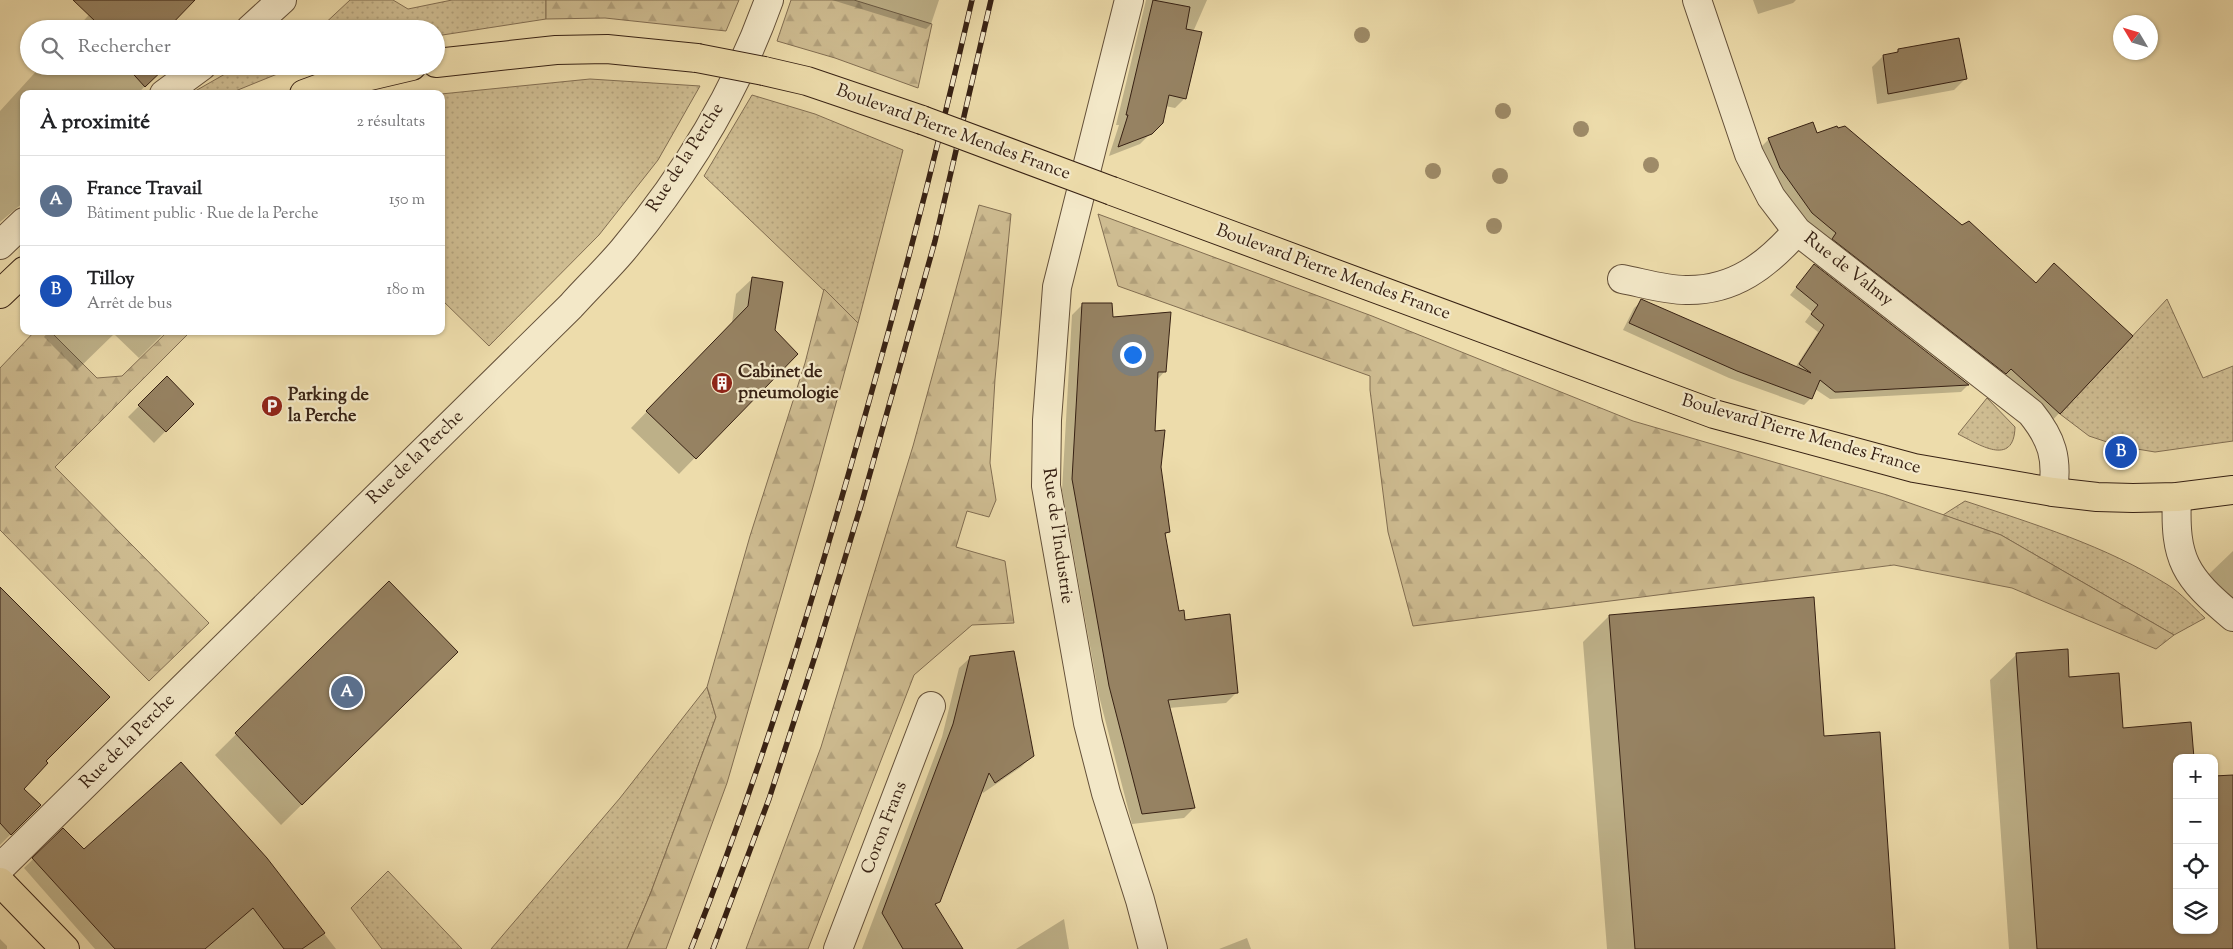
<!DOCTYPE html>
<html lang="fr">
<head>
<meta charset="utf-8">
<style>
	:root { --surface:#fff; --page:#f2f2f2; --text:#202124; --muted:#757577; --line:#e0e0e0; --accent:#111827 }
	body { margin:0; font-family:"Sorts Mill Goudy",serif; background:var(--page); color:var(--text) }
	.controls { position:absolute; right:15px; bottom:15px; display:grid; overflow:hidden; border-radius:10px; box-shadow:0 1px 4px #0004 }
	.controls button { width:45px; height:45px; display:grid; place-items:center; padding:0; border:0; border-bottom:1px solid var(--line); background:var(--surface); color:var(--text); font:25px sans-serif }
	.compass { position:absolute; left:2113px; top:15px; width:45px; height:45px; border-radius:50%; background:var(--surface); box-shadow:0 1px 4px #0004; rotate:308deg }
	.you { position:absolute; left:1132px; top:354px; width:18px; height:18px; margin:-12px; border:4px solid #fff; border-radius:50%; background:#1a73e8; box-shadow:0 0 0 8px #1a73e833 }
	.badge { display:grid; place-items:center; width:32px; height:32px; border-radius:50%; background:var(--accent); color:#fff; font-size:16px; font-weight:700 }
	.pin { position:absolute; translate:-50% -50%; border:2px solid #fff; box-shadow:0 1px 5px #0006 }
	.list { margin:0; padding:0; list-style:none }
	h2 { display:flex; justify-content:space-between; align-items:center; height:65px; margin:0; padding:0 20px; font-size:21px }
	h2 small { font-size:16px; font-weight:400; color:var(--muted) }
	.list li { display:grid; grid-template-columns:32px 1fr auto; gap:15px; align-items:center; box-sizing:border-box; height:90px; padding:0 20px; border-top:1px solid var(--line) }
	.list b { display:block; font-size:19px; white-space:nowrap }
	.list p { margin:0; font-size:16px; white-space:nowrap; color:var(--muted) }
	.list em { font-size:16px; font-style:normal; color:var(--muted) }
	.icon { flex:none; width:28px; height:28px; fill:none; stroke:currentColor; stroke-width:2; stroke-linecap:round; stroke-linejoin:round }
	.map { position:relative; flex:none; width:2233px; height:949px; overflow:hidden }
	.search { position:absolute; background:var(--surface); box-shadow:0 1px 4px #0004; left:20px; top:20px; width:425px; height:55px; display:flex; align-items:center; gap:12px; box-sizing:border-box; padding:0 18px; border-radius:28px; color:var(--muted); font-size:19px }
	.panel { position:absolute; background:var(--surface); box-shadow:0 1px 4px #0004; left:20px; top:90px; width:425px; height:245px; border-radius:10px }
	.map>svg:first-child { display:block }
	.grass { fill:url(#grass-dots); stroke:#826e52 }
	.forest { fill:url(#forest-firs); stroke:#826e52 }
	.shadow { fill:#0003 }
	.building { fill:#968262; stroke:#372113 }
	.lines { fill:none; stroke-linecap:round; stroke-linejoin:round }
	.minor-casing { stroke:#645039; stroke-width:30 }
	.major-casing { stroke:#372113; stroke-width:30 }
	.minor { stroke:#f3e8c8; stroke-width:28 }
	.major { stroke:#eddcab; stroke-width:28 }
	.rail-casing { stroke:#372113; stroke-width:5.5 }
	.rail { stroke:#f3e8c8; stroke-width:4; stroke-dasharray:11; stroke-linecap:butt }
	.major-bridge-casing { stroke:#372113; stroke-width:30; stroke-linecap:butt }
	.major-bridge { stroke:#eddcab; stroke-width:28 }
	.tree { fill:#9e8b68 }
	.labels { text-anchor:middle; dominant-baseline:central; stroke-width:4.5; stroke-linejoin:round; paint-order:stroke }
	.street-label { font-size:18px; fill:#372113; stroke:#f3e8c8 }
	.poi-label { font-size:18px; font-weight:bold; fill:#372113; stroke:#f3e8c8; text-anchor:start }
</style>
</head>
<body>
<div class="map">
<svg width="2233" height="949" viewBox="0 0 2233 949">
	<defs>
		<pattern id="grass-dots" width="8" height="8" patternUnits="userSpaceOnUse" patternTransform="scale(1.25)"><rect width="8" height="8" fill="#cebc91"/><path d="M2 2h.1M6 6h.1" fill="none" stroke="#b2a17c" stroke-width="1.8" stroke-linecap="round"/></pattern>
		<pattern id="forest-firs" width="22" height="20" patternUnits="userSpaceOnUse" patternTransform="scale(1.25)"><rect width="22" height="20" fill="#cebc91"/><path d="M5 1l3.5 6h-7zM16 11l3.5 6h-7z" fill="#b2a17c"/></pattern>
	</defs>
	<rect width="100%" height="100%" fill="#eddcab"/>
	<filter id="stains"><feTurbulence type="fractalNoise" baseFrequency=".004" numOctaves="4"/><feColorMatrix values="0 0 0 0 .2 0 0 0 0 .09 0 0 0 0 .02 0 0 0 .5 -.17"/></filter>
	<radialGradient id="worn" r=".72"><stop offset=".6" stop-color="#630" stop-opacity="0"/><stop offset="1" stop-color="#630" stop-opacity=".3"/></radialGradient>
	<path class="grass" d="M 350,0 L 393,0 L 408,9 L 452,0 L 546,0 L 546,19 L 436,36 L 436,29 L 319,29 Z
		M 239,66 L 297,66 L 228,94 L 190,94 Z
		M 590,79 L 700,86 L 658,160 L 599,235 L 489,346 L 441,299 L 441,94 Z
		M 752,95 L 815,114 L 903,150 L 858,323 L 704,176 Z
		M 2167,299 L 2203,378 L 2233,366 L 2233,441 L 2155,452 L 2119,446 L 2089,436 L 2060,414 Z
		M 1987,398 L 2015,427 C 2014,468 1978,444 1958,434 Z
		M 1965,501 C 2034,524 2106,546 2168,585 C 2181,593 2193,607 2205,618 L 2174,635 L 2001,535 L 1943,515 Z
		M 707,687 L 716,717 L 651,892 L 627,949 L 491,949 L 620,798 Z
		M 388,871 L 462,949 L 382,949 L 351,908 Z"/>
	<path class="forest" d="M 546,0 L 739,0 L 726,31 L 605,18 L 546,19 Z
		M 791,0 L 854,0 L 932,24 L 918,88 L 835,58 L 777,41 Z
		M 979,205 L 1011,214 L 995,379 L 990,463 L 996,500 L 989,517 L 967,511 L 956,547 L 1005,561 L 1014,623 L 972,625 L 914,675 L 808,949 L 746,949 L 821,747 L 913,446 Z
		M 1098,214 L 1372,316 L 1633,421 L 1887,495 L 2001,535 L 2174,635 L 2156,649 L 2012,588 L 1894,565 L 1413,626 L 1388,532 L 1370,390 L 1370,376 L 1118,286 Z
		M 824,289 L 858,323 L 813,487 L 727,783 L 666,949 L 627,949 L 651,892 L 716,717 L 707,687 L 750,536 L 805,363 Z
		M 35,331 L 50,331 L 97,378 L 122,376 L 168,331 L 185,331 L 188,334 L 55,467 L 209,623 L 149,681 L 0,530 L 0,368 Z"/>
	<path class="shadow" d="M 127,0 L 193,0 L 165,29 L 76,29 L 97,6 Z
		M 832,0 L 939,0 L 931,24 L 926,29 Z
		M 1146,0 L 1207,0 L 1193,32 L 1185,98 L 1175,108 L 1165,106 L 1161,123 L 1140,144 L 1109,156 L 1119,125 L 1116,125 Z
		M 1753,0 L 1796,0 L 1793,3 L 1758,14 Z
		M 1898,50 L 1966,78 L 1954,90 L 1877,104 L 1872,67 L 1883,56 L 1895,54 Z
		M 41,66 L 166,66 L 137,94 L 24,94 L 24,202 L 0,222 L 0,111 Z
		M 1816,134 L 1962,226 L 2035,284 L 2131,336 L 2049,424 L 1801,223 L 1758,150 L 1769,139 Z
		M 1814,265 L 1968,385 L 1961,392 L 1830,399 L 1815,389 L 1811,398 L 1804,405 L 1729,378 L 1623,330 L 1634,308 L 1642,301 L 1795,368 L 1818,332 L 1805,322 L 1812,312 L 1790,295 Z
		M 753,278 L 774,330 L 796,354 L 679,474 L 631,428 L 732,323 L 736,294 Z
		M 1083,304 L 1111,318 L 1165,371 L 1157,380 L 1153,433 L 1169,531 L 1164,536 L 1178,612 L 1237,692 L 1226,703 L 1169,708 L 1194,808 L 1184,818 L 1132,824 L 1099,696 L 1062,490 L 1072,315 Z
		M 49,331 L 166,331 L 139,358 L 114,334 L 77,370 L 44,337 Z
		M 167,378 L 192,404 L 154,443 L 128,417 Z
		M 2233,551 L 2233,602 L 2208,575 Z
		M 389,583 L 457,652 L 281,825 L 215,755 Z
		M 0,587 L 44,761 L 22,790 L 40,805 L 0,845 Z
		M 1609,616 L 1823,737 L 1893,949 L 1607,949 L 1583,642 Z
		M 2017,654 L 2068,678 L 2121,729 L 2177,758 L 2177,930 L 2214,930 L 2233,776 L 2233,949 L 2009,949 L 1990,680 Z
		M 971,657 L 1033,755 L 1021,767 L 983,793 L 981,789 L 939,901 L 934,905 L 962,949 L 862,949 L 942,737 L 959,668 Z
		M 63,830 L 84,851 L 266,859 L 336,949 L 95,949 L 24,868 Z
		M 1064,919 L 1069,949 L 1016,949 Z
		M 1247,938 L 1251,949 L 1219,949 Z
		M 0,939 L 7,946 L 7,949 L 0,949 Z"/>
	<path class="building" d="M 73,0 L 195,0 L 167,29 L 91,29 L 90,27 L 96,22 Z
		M 1153,0 L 1190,7 L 1186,29 L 1202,32 L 1186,99 L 1169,95 L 1163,123 L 1152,134 L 1118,147 L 1128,115 L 1126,115 Z
		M 1959,38 L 1967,79 L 1888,94 L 1883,55 L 1898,52 L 1898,49 Z
		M 126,66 L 167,66 L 145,87 Z
		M 1813,122 L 1817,133 L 1837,126 L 1838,128 L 1845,126 L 1962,225 L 1969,221 L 2036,283 L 2054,263 L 2133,336 L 2060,414 L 2011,369 L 2006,374 L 1832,239 L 1836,233 L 1812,213 L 1780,168 L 1768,138 Z
		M 1814,264 L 1969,385 L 1838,392 L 1835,392 L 1820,380 L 1812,399 L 1737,371 L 1629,323 L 1641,299 L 1811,373 L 1799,364 L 1824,325 L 1811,314 L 1818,305 L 1796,287 Z
		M 752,277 L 783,282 L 775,330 L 798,354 L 696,459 L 646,411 L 748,306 Z
		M 1082,303 L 1112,303 L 1113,317 L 1171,312 L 1166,372 L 1158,372 L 1155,431 L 1165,430 L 1161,467 L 1170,532 L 1165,533 L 1179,611 L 1184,610 L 1185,620 L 1230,614 L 1238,693 L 1168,700 L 1195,808 L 1142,814 L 1109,686 L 1072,479 Z
		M 167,376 L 194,404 L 166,432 L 138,405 Z
		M 389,581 L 458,652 L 302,805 L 235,733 Z
		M 0,587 L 110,697 L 46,761 L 48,763 L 24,789 L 41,805 L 11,835 L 0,823 Z
		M 1814,597 L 1824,736 L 1880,732 L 1895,949 L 1635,949 L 1609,615 Z
		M 2068,649 L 2069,677 L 2119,673 L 2123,728 L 2191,722 L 2194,758 L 2177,758 L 2177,930 L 2214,930 L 2214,776 L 2233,775 L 2233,949 L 2037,949 L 2016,653 Z
		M 1014,651 L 1034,756 L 995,783 L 989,773 L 940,902 L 935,904 L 963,949 L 903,949 L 882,913 L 953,724 L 970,656 Z
		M 181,762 L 267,858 L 325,933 L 302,949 L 284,949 L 253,908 L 205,949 L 115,949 L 32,858 L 63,828 L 84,849 Z"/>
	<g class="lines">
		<g class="minor-casing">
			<path id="minor" d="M 1129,0 L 1057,287 L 1047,420 L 1046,486 L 1088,723 L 1106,793 L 1140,900 L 1153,949
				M 1697,0 L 1749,154 L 1771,197 L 1797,231 L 2031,413 C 2052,439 2058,458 2053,492
				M 250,29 L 282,0
				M 164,94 L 202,66
				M 0,245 L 24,222
				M 1622,279 C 1643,283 1665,290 1686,290 C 1734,291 1767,265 1797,231
				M 2177,497 C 2174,560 2185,577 2233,617
				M 0,868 L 571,306 C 588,287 607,269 623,250 C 685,176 737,90 769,0
				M 838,949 L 931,706"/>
		</g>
		<g class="major-casing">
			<path id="major" d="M 436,63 L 556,50 L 607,49 L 697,58
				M 764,71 L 807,81 L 922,120
				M 304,94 L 323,87 L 412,66
				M 1112,191 L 1714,414 L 1914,468 L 2053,492 L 2097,497 L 2133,498 L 2177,497 L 2233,490
				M 0,294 L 24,271
				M 0,882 L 65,949"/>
		</g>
		<use href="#minor" class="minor"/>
		<use href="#major" class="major"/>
		<g class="rail-casing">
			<path id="rail" d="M 691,949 C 761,773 817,588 868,405 C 906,271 941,136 972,0
				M 713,949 L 769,799 L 818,647 L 862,502 L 935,241 L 991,0"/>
		</g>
		<use href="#rail" class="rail"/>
		<g class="major-bridge-casing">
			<path id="major-bridge" d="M 697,58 L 764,71
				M 922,120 L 1112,191"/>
		</g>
		<use href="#major-bridge" class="major-bridge"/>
	</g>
	<g class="tree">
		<circle cx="1362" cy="35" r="8"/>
		<circle cx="1503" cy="111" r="8"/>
		<circle cx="1581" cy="129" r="8"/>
		<circle cx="1651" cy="165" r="8"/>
		<circle cx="1433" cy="171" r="8"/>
		<circle cx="1500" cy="176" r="8"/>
		<circle cx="1494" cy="226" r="8"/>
	</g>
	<defs>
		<g id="building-disc" transform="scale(1.125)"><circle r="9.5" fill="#8f2418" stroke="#f3e8c8"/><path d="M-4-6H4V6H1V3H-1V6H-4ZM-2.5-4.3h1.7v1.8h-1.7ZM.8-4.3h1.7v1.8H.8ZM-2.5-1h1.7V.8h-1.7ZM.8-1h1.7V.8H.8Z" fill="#fff"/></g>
		<g id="parking-disc" transform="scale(1.125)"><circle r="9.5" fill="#8f2418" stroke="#f3e8c8"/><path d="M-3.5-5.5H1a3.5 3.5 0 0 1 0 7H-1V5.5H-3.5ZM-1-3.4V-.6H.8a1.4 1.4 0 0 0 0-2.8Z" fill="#fff"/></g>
	</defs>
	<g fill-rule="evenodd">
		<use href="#building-disc" x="722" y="383"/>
		<use href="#parking-disc" x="272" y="406"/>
	</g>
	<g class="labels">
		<g class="street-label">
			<text transform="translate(953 133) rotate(20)">Boulevard Pierre Mendes France</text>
			<text transform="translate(686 158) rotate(-57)">Rue de la Perche</text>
			<text transform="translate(1848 270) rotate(38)">Rue de Valmy</text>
			<text transform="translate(1333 273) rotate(20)">Boulevard Pierre Mendes France</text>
			<text transform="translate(1801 435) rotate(16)">Boulevard Pierre Mendes France</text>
			<text transform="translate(416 458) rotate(-44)">Rue de la Perche</text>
			<text transform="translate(1057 536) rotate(82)">Rue de l'Industrie</text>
			<text transform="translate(128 742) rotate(-45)">Rue de la Perche</text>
			<text transform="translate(885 828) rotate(-69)">Coron Frans</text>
		</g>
		<g class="poi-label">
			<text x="738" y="373">Cabinet de<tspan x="738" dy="21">pneumologie</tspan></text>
			<text x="288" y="396">Parking de<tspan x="288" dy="21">la Perche</tspan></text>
		</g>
	</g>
	<rect width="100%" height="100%" filter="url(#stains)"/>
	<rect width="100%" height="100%" fill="url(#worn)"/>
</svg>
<div class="controls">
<button>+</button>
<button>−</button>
<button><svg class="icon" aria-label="locate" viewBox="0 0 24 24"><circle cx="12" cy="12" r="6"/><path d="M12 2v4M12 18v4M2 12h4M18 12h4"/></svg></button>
<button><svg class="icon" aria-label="layers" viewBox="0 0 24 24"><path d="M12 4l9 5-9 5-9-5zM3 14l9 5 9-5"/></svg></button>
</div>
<svg class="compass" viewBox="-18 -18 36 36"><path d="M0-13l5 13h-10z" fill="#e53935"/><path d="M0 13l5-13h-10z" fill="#757577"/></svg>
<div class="you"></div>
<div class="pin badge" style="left:347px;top:692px;background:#5c6f8a">A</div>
<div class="pin badge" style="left:2121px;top:452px;background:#1a4fb4">B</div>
<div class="search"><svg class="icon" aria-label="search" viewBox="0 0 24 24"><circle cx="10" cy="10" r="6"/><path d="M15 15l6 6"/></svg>Rechercher</div>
<section class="panel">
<h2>À proximité<small>2 résultats</small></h2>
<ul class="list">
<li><span class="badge" style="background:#5c6f8a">A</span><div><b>France Travail</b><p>Bâtiment public · Rue de la Perche</p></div><em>150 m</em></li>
<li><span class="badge" style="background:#1a4fb4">B</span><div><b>Tilloy</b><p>Arrêt de bus</p></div><em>180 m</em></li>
</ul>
</section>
</div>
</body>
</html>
